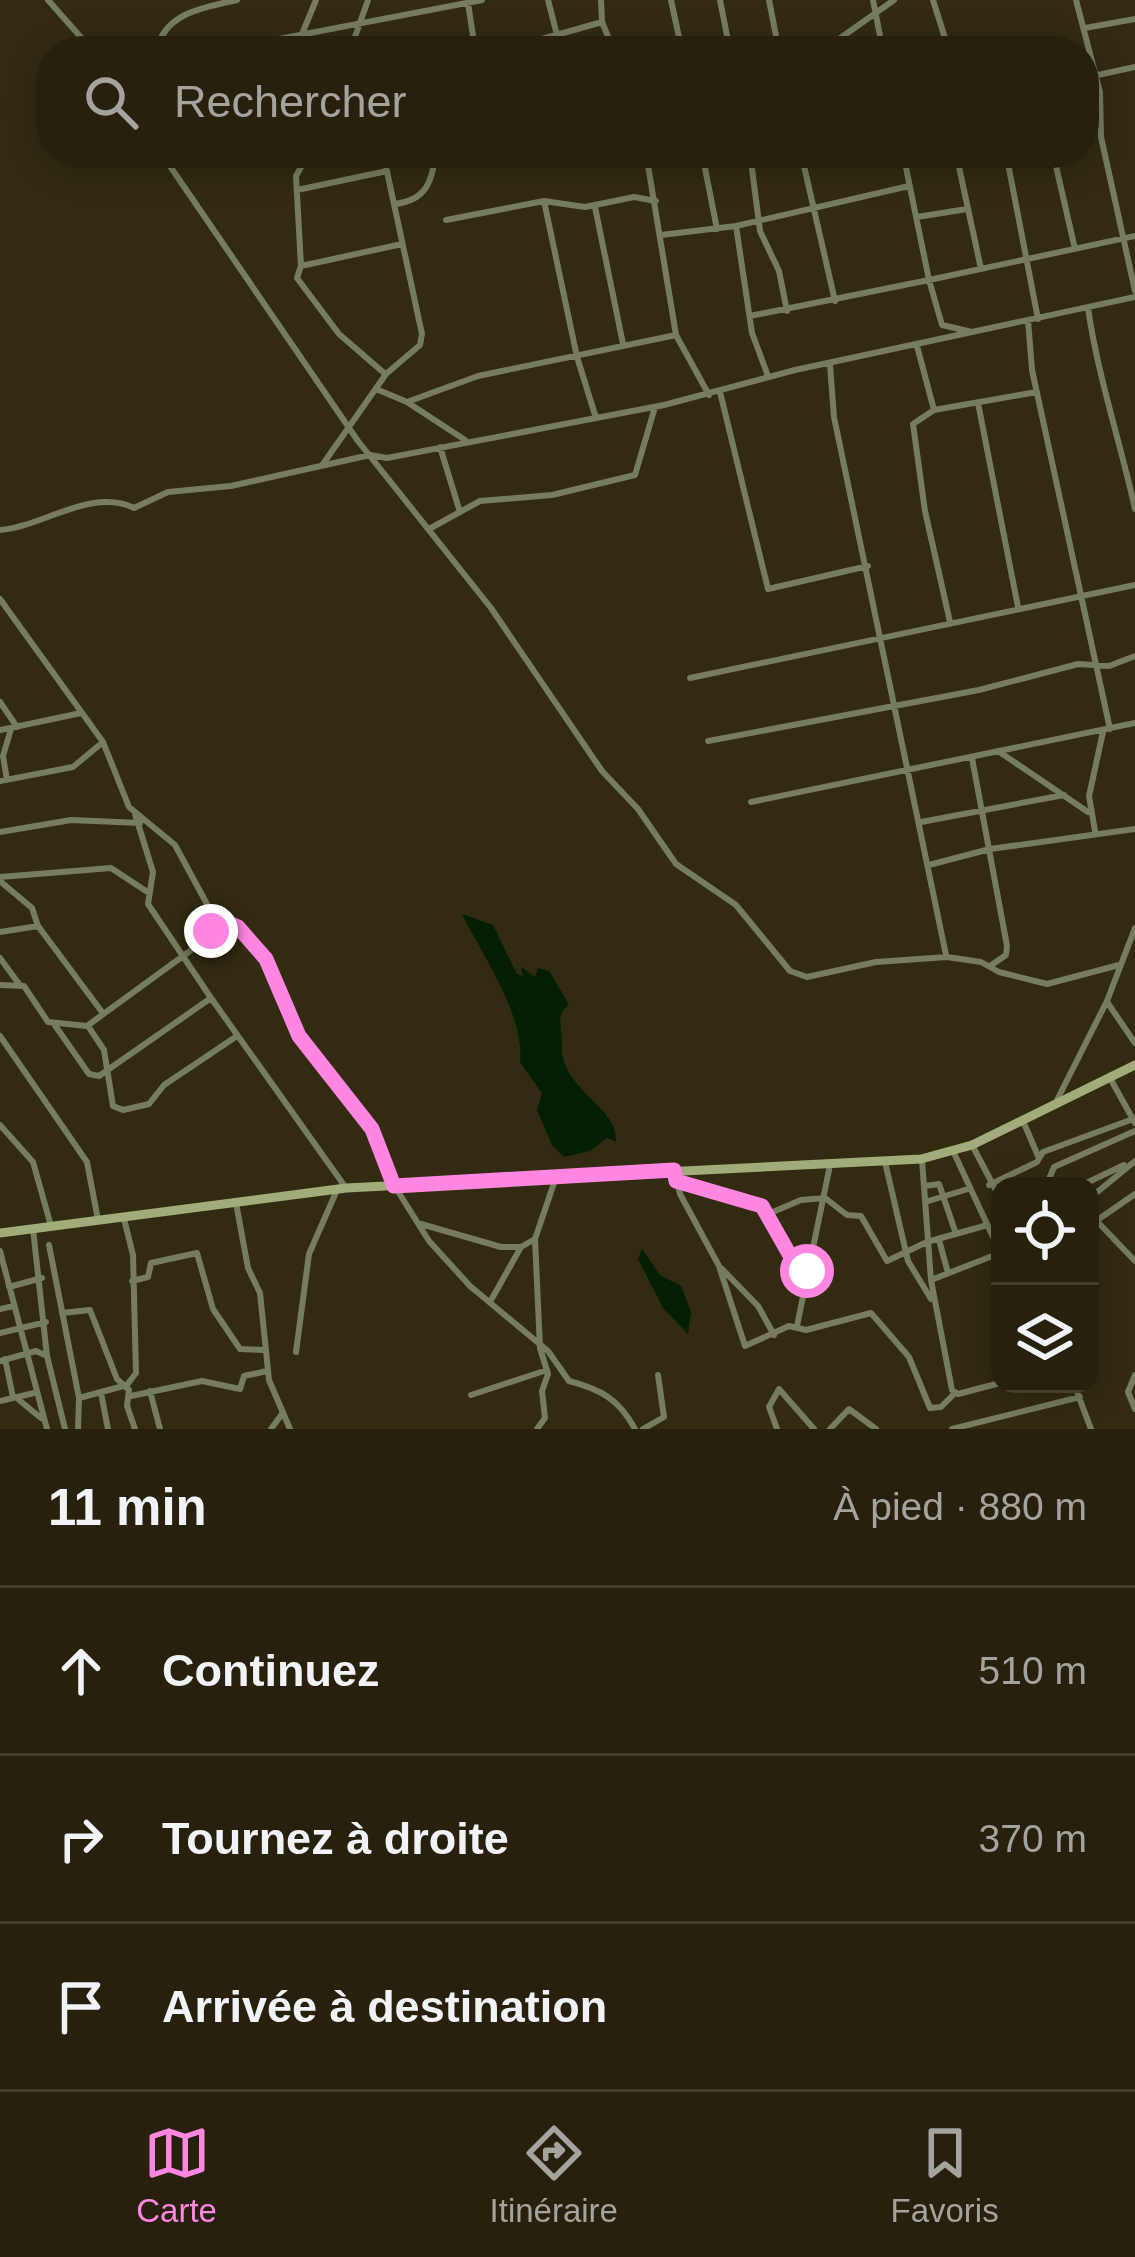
<!DOCTYPE html>
<html lang="fr">
<head>
<meta charset="utf-8">
<style>
	:root { --surface:#26200d; --page:#2e2816; --text:#f1f3f6; --muted:#a4a39d; --line:#423e2e; --accent:#fe86e0 }
	body { margin:0; font-family:Helvetica,sans-serif; background:var(--page); color:var(--text) }
	.controls { position:absolute; right:36px; bottom:36px; display:grid; overflow:hidden; border-radius:24px; box-shadow:0 6px 30px #0003 }
	.controls button { width:108px; height:108px; display:grid; place-items:center; padding:0; border:0; border-bottom:3px solid var(--line); background:var(--surface); color:var(--text); font:60px sans-serif }
	.stop { position:absolute; width:36px; height:36px; margin:-27px; border:9px solid #fe86e0; border-radius:50%; background:#fff }
	.stop.end { background:#fe86e0; border-color:#fff; box-shadow:0 3px 12px #0008 }
	.list { margin:0; padding:0; list-style:none }
	h2 { display:flex; justify-content:space-between; align-items:center; height:156px; margin:0; padding:0 48px; font-size:51px }
	h2 small { font-size:39px; font-weight:400; color:var(--muted) }
	.list li { display:grid; grid-template-columns:78px 1fr auto; gap:36px; align-items:center; box-sizing:border-box; height:168px; padding:0 48px; border-top:3px solid var(--line) }
	.list b { display:block; font-size:45px; white-space:nowrap }
	.list em { font-size:39px; font-style:normal; color:var(--muted) }
	.icon { flex:none; width:66px; height:66px; fill:none; stroke:currentColor; stroke-width:2; stroke-linecap:round; stroke-linejoin:round }
	.map { position:relative; flex:none; width:1135px; height:1429px; overflow:hidden }
	.search { position:absolute; background:var(--surface); box-shadow:0 6px 30px #0003; left:36px; right:36px; top:36px; height:132px; display:flex; align-items:center; gap:30px; box-sizing:border-box; padding:0 42px; border-radius:48px; color:var(--muted); font-size:45px }
	.sheet { height:660px; background:var(--surface) }
	nav { display:flex; justify-content:space-around; align-items:center; box-sizing:border-box; height:168px; border-top:3px solid var(--line); background:var(--surface); font-size:33px; color:var(--muted) }
	nav a { display:grid; justify-items:center; gap:6px }
	nav .on { color:var(--accent) }
	.map>svg:first-child { display:block }
	.water { fill:#031e03 }
	.lines { fill:none; stroke-linecap:round; stroke-linejoin:round }
	.street { stroke:#767d5e; stroke-width:6 }
	.secondary { stroke:#a0ac79; stroke-width:9 }
	.route { stroke:#fe86e0; stroke-width:15 }
</style>
</head>
<body>
<div class="map">
<svg width="1135" height="1429" viewBox="0 0 1135 1429">
	<rect width="100%" height="100%" fill="#322b11"/>
	<path class="water" d="M 462,914 L 493,925 L 517,974 L 523,976 L 521,967 L 535,977 L 538,968 L 549,971 L 569,1005 C 559,1013 560,1017 561,1030 C 563,1043 560,1055 566,1067 C 580,1097 617,1111 616,1142 L 607,1138 L 590,1151 L 564,1157 L 552,1145 L 537,1110 L 542,1093 L 520,1062 C 525,1015 482,955 462,914 Z
		M 642,1249 L 660,1275 L 681,1286 L 691,1312 L 688,1334 L 663,1308 L 638,1259 Z"/>
	<g class="lines">
		<path class="street" d="M 48,0 L 93,51
			M 548,0 L 556,31
			M 601,0 L 602,22 L 614,51
			M 671,0 L 682,51
			M 720,0 L 730,51
			M 769,0 L 779,51
			M 873,0 L 883,51
			M 933,0 L 949,51
			M 1076,0 L 1100,92 L 1101,137 L 1135,291
			M 468,3 L 475,49
			M 1085,28 L 1135,19
			M 157,51 C 163,13 205,7 237,0
			M 216,51 L 482,0
			M 295,51 L 316,0
			M 350,51 L 368,0
			M 470,51 L 521,45 L 602,22
			M 759,51 L 779,49
			M 787,51 L 839,39 L 894,0
			M 1084,78 L 1135,67
			M 161,153 L 358,441 L 491,608 L 602,771 L 638,809 L 676,864 L 736,905 L 790,971 L 807,977 L 876,962 L 947,957 L 981,962 L 999,972 L 1047,984 L 1119,965
			M 309,153 L 296,176 L 301,266 L 297,278 L 339,334 L 384,373
			M 646,153 L 676,335 L 709,395
			M 702,153 L 717,229
			M 750,153 L 760,231 L 779,271 L 787,311
			M 801,153 L 835,301
			M 956,153 L 981,269
			M 1006,153 L 1038,319
			M 1053,153 L 1075,249
			M 297,190 L 387,171
			M 544,201 L 577,357 L 596,418
			M 395,204 C 427,200 432,181 436,153
			M 595,207 L 623,344
			M 917,217 L 967,209
			M 446,220 L 544,201 L 585,207 L 634,197 L 656,201
			M 736,226 L 752,333 L 768,376
			M 661,235 L 736,226 L 909,186
			M 301,266 L 402,244
			M 1088,308 C 1098,377 1120,441 1135,509
			M 750,316 L 929,280 L 903,153
			M 1028,320 L 1032,370 L 1110,729
			M 972,332 L 942,325 L 929,280 L 1135,236
			M 917,346 L 934,410
			M 830,365 L 834,417 L 946,955
			M 376,389 L 407,402 L 465,440
			M 720,392 L 768,589 L 868,566
			M 407,402 L 478,376 L 676,335
			M 978,403 L 1018,607
			M 440,447 L 460,512
			M 323,464 L 386,374 L 420,345 L 422,334 L 383,153
			M 429,529 L 480,501 L 552,495 L 635,475 L 655,407
			M 0,530 C 42,527 92,487 134,508 L 168,492 L 231,486 L 370,455 L 387,458 L 664,405 L 795,370 L 1135,297
			M 0,599 L 103,742 L 129,807 L 175,845 L 214,917 L 205,940 L 87,1026 L 48,1022 L 24,986 L 0,985
			M 950,622 L 925,511 L 913,424 L 934,410 L 1037,392
			M 690,678 L 1135,585
			M 0,702 L 17,727
			M 0,730 L 81,713
			M 708,741 L 979,690 L 1078,664 L 1109,666 L 1135,656
			M 998,751 L 1088,812
			M 972,758 L 1007,946 L 1006,955 L 990,966
			M 7,780 L 3,756 L 11,729
			M 0,781 L 73,767 L 103,742
			M 751,802 L 1135,723
			M 921,822 L 1064,795
			M 1095,831 L 1089,796 L 1103,732
			M 0,832 L 71,820 L 140,823
			M 929,865 L 990,849 L 1135,829
			M 0,877 L 111,868 L 146,891
			M 0,881 L 32,908 L 38,926
			M 214,917 L 237,927 L 266,959 L 299,1036 L 372,1129 L 394,1185 L 429,1241 L 470,1286 L 548,1351 L 569,1381 C 600,1389 619,1399 635,1429
			M 0,932 L 38,926 L 102,1012
			M 0,958 L 19,984
			M 211,998 L 346,1188
			M 1107,1002 L 1135,1043
			M 54,1024 L 89,1074 L 99,1076 L 211,998 L 148,904 L 153,872 L 135,814
			M 88,1026 L 104,1050 L 113,1106 L 123,1110 L 149,1104 L 164,1085 L 237,1036
			M 0,1036 L 87,1162 L 98,1220
			M 1110,1078 L 1135,1123
			M 1056,1102 L 1107,1001 L 1135,928
			M 1023,1121 L 1038,1156
			M 0,1125 L 33,1162 L 51,1226
			M 972,1145 L 1000,1198
			M 954,1153 L 1000,1252
			M 922,1160 L 931,1280 L 952,1390 L 958,1394 L 1000,1383
			M 885,1162 L 908,1261 L 931,1299
			M 675,1173 L 680,1194 L 719,1266 L 745,1346 L 789,1326 L 806,1330 L 871,1313 L 909,1357 L 930,1408 L 941,1407 L 954,1394
			M 676,1181 L 749,1206 L 761,1205 L 768,1214
			M 989,1185 L 1037,1162 L 1043,1152 L 1133,1119
			M 925,1186 L 939,1184 L 956,1234
			M 1046,1186 L 1054,1167 L 1135,1131
			M 1080,1186 L 1124,1165
			M 1090,1198 L 1135,1161
			M 925,1202 L 968,1189
			M 236,1203 L 248,1268 L 260,1293 L 269,1380 L 290,1429
			M 1090,1214 L 1135,1261
			M 1096,1221 L 1135,1194
			M 421,1224 L 501,1247 L 521,1247
			M 33,1229 L 47,1356 L 65,1429
			M 939,1240 L 948,1273
			M 49,1245 L 79,1398 L 78,1429
			M 0,1251 L 47,1429
			M 721,1268 L 758,1306 L 774,1335
			M 804,1280 L 768,1214 L 801,1200 L 825,1198 L 847,1215 L 861,1216 L 887,1261 L 927,1242 L 984,1226
			M 931,1280 L 1000,1253
			M 132,1281 L 148,1277 L 151,1263 L 197,1253 L 213,1309 L 240,1349 L 263,1350
			M 9,1287 L 42,1278
			M 490,1302 L 521,1247 L 535,1239
			M 0,1309 L 14,1306
			M 62,1313 L 90,1310 L 117,1379 L 129,1390 L 127,1406 L 135,1429
			M 797,1326 L 830,1165
			M 0,1333 L 46,1322
			M 296,1352 L 309,1254 L 337,1190
			M 5,1359 L 13,1397
			M 0,1361 L 36,1351 L 47,1356
			M 1135,1375 L 1128,1392 L 1135,1409
			M 1074,1384 L 1091,1429
			M 150,1391 L 160,1429
			M 101,1393 L 108,1429
			M 471,1395 L 547,1370
			M 131,1396 L 202,1381 L 240,1389 L 244,1376 L 267,1371
			M 79,1398 L 127,1385 L 136,1373 L 133,1255 L 124,1219
			M 19,1400 L 41,1418
			M 0,1401 L 34,1393
			M 271,1429 L 282,1414
			M 537,1429 L 545,1418 L 542,1391 L 548,1374 L 540,1348 L 535,1239 L 556,1177
			M 643,1429 L 664,1417 L 658,1375
			M 777,1429 L 769,1407 L 779,1389 L 814,1429
			M 830,1429 L 849,1409 L 876,1429
			M 952,1429 L 1080,1397"/>
		<path class="secondary" d="M 0,1233 L 346,1188 L 921,1159 L 972,1145 L 1135,1065"/>
	</g>
	<g class="lines">
		<path class="route" d="M 211,931 L 214,917 L 238,927 L 266,959 L 299,1036 L 372,1129 L 394,1186 L 674,1170 L 676,1181 L 762,1206 L 804,1280 L 807,1271"/>
	</g>
</svg>
<div class="controls">
<button><svg class="icon" aria-label="locate" viewBox="0 0 24 24"><circle cx="12" cy="12" r="6"/><path d="M12 2v4M12 18v4M2 12h4M18 12h4"/></svg></button>
<button><svg class="icon" aria-label="layers" viewBox="0 0 24 24"><path d="M12 4l9 5-9 5-9-5zM3 14l9 5 9-5"/></svg></button>
</div>
<div class="stop" style="left:807px;top:1271px"></div>
<div class="stop end" style="left:211px;top:931px"></div>
<div class="search"><svg class="icon" aria-label="search" viewBox="0 0 24 24"><circle cx="10" cy="10" r="6"/><path d="M15 15l6 6"/></svg>Rechercher</div>
</div>
<section class="sheet">
<h2>11 min<small>À pied · 880 m</small></h2>
<ul class="list">
<li><svg class="icon" aria-label="ahead" viewBox="0 0 24 24"><path d="M12 20V5M6 11l6-6 6 6"/></svg><div><b>Continuez</b></div><em>510 m</em></li>
<li><svg class="icon" aria-label="right" viewBox="0 0 24 24"><path d="M7 20v-9h11M14 6l5 5-5 5"/></svg><div><b>Tournez à droite</b></div><em>370 m</em></li>
<li><svg class="icon" aria-label="arrive" viewBox="0 0 24 24"><path d="M6 21V4h12l-3 4 3 4H6"/></svg><div><b>Arrivée à destination</b></div></li>
</ul>
</section>
<nav>
<a class="on"><svg class="icon" aria-label="map" viewBox="0 0 24 24"><path d="M3 6l6-2 6 2 6-2v14l-6 2-6-2-6 2zM9 4v14M15 6v14"/></svg>Carte</a>
<a><svg class="icon" aria-label="directions" viewBox="0 0 24 24"><path d="M12 3l9 9-9 9-9-9zM9 14v-3h6M13 9l2 2-2 2"/></svg>Itinéraire</a>
<a><svg class="icon" aria-label="saved" viewBox="0 0 24 24"><path d="M7 4h10v16l-5-4-5 4z"/></svg>Favoris</a>
</nav>
</body>
</html>
